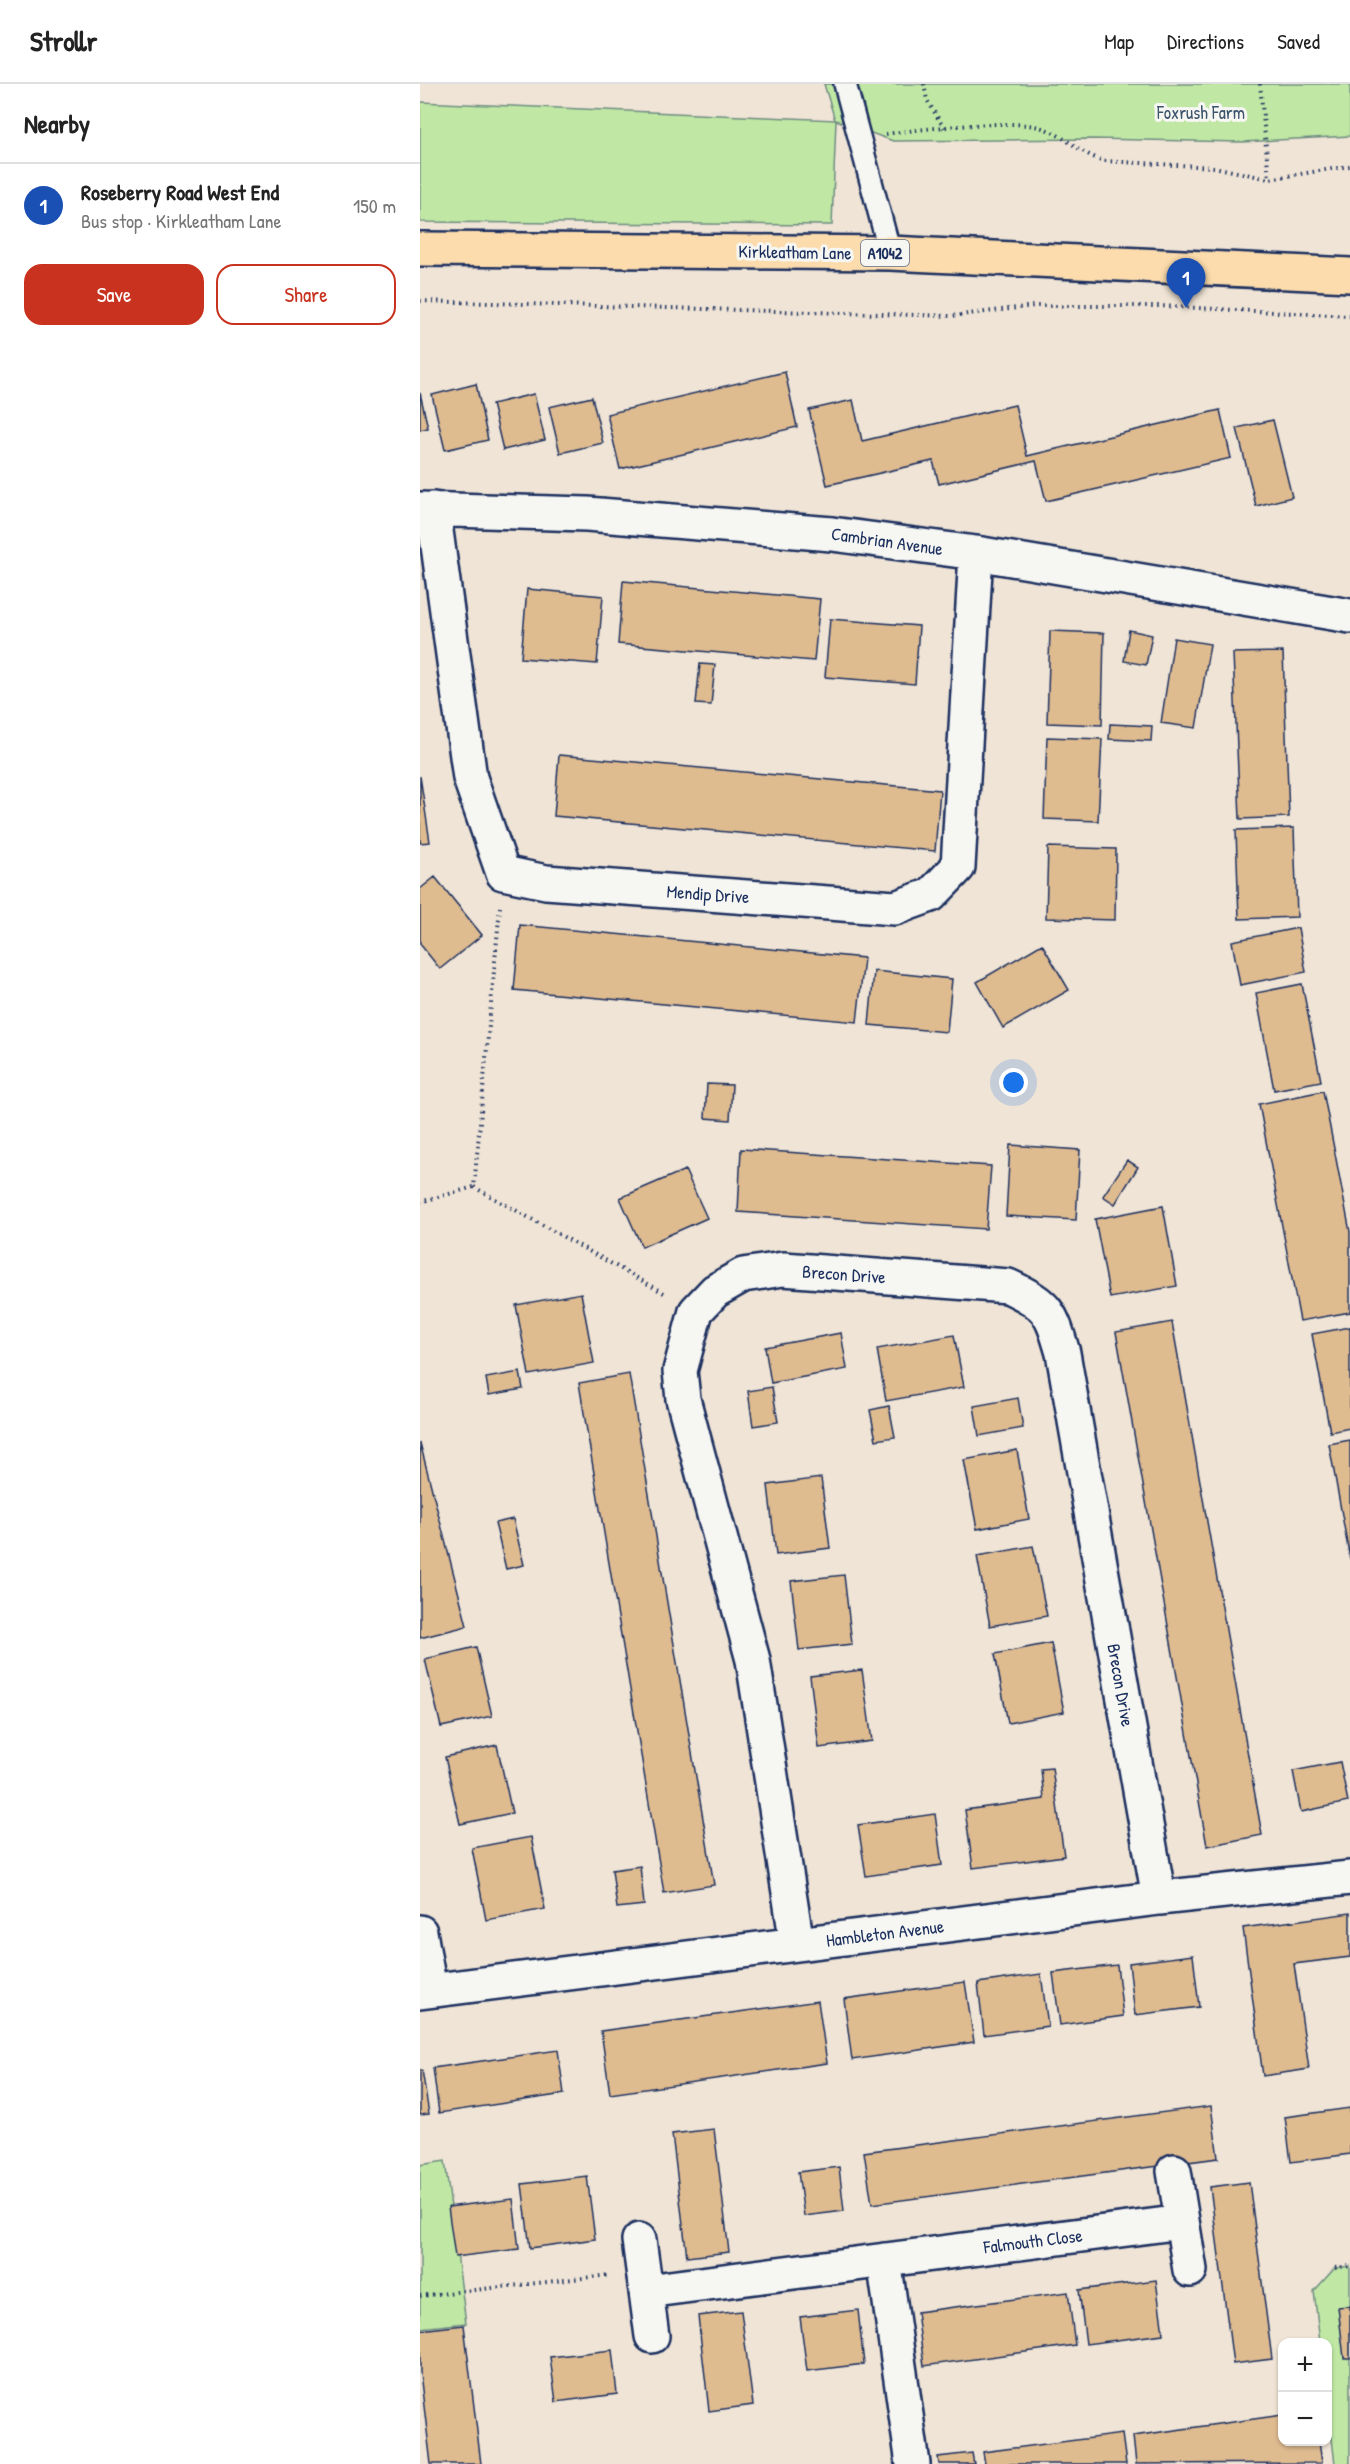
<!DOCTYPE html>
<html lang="en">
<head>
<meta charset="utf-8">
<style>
	:root { --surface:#fff; --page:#f2f2f2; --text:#222; --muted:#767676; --line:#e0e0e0; --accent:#c8321e }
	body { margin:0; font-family:"Patrick Hand",sans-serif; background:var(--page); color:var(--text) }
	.controls { position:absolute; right:18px; bottom:18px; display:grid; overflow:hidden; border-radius:12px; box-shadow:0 2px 4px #0004 }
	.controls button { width:54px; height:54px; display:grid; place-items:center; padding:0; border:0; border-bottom:2px solid var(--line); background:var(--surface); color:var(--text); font:30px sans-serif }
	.you { position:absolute; left:594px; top:999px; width:21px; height:21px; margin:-15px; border:4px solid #fff; border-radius:50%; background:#1a73e8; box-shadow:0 0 0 9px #1a73e833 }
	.badge { display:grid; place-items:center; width:39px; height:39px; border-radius:50%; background:var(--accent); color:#fff; font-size:20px; font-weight:700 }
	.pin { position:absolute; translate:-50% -50px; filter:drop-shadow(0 2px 3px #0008) }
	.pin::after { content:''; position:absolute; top:32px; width:21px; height:18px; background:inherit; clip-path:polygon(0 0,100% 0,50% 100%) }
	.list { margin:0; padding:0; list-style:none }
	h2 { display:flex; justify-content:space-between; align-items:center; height:78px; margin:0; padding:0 24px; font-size:26px }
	h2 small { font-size:20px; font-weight:400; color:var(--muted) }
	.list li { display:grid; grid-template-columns:39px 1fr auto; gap:18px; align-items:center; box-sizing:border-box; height:84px; padding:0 24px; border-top:2px solid var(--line) }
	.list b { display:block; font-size:22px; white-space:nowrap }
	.list p { margin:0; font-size:20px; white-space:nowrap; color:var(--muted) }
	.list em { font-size:20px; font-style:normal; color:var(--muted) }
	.actions { display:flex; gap:12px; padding:18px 24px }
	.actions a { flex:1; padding:14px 0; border:2px solid var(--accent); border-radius:18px; text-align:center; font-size:21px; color:var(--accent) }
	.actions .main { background:var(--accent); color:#fff }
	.map { position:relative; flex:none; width:930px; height:2380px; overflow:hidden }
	header { display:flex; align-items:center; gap:36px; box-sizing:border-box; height:84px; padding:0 30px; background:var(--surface); border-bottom:2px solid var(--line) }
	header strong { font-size:28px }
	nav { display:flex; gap:33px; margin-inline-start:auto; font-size:21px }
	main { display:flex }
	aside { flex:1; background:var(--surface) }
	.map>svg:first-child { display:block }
	.green { fill:#c0e8a4; stroke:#6e8c81; stroke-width:1.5 }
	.building { fill:#dfbb90; stroke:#1b2f5e; stroke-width:1.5 }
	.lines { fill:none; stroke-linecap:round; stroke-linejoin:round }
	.service-casing { stroke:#1b2f5e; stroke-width:26 }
	.minor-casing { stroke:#1b2f5e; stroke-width:38 }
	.primary-casing { stroke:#1b2f5e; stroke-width:38 }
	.path { stroke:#1b2f5e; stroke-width:4; stroke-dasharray:1.5 4.5; stroke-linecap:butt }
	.service { stroke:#f6f6f2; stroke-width:21 }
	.minor { stroke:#f6f6f2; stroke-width:33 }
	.primary { stroke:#fcdcac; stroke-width:33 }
	.labels { text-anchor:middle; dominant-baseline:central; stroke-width:6; stroke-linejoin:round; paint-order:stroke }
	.shield { fill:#f6f6f2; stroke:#5d6b8a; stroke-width:1.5 }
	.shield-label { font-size:16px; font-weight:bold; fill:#1b2f5e }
	.park-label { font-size:18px; fill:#3c546c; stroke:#f6f6f2 }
	.street-label { font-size:18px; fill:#1b2f5e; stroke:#f6f6f2 }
</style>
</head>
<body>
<header>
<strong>Strollr</strong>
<nav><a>Map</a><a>Directions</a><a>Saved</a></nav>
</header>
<main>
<aside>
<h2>Nearby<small></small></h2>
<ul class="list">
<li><span class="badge" style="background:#1a4fb4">1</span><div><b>Roseberry Road West End</b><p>Bus stop · Kirkleatham Lane</p></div><em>150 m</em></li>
</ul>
<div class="actions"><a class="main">Save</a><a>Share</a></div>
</aside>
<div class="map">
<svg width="930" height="2380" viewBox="0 0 930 2380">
	<rect width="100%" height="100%" fill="#efe4d5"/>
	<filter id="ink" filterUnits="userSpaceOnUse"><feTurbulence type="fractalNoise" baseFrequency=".0167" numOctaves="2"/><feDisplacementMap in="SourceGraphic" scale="12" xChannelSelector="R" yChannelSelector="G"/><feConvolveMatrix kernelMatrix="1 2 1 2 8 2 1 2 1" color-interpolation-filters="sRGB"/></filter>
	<g filter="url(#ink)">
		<path class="green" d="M 404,0 L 930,0 L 930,52 L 822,58 L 674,55 L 473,57 L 416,36 L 412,141 L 0,138 L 0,18 L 415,36 Z
			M 25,2077 L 46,2239 L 0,2244 L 0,2081 Z
			M 930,2182 L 930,2380 L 915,2380 L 908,2321 L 908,2258 L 900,2258 L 894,2207 L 915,2184 Z"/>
		<path class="building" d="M 365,288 L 377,343 L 200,385 L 187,330 Z
			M 56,300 L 68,356 L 25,366 L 12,311 Z
			M 0,309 L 8,344 L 0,346 Z
			M 114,310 L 125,356 L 83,366 L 72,320 Z
			M 172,313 L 183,359 L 140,369 L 129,323 Z
			M 433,316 L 442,357 L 595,321 L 607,372 L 800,326 L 811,374 L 626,417 L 616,377 L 519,400 L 513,377 L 407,401 L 389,326 Z
			M 853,336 L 872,413 L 836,422 L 817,344 Z
			M 203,497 L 400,515 L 394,577 L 198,560 Z
			M 107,505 L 183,512 L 177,580 L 101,574 Z
			M 410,535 L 499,542 L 495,600 L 405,593 Z
			M 709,546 L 732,551 L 726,581 L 704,577 Z
			M 630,547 L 684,549 L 682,641 L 627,639 Z
			M 754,554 L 790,560 L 776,644 L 741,639 Z
			M 863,568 L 869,733 L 820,735 L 813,569 Z
			M 280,580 L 295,581 L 291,621 L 276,620 Z
			M 690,640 L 732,642 L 731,657 L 689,655 Z
			M 627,653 L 682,655 L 678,737 L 624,735 Z
			M 139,671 L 520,706 L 515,767 L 134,732 Z
			M 0,692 L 10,758 L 0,759 Z
			M 874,744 L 877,833 L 819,835 L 816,746 Z
			M 628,763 L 696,765 L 695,836 L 626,834 Z
			M 15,793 L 62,851 L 20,885 L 0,860 L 0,805 Z
			M 100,841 L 444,874 L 437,938 L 94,906 Z
			M 878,844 L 886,888 L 820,901 L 812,857 Z
			M 622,860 L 649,906 L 583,944 L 557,898 Z
			M 454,887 L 532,895 L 527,948 L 449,941 Z
			M 882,900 L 901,997 L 854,1006 L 836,909 Z
			M 287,1000 L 312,1001 L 310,1036 L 285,1034 Z
			M 903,1007 L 930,1148 L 930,1228 L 880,1237 L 839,1020 Z
			M 590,1061 L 660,1066 L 656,1136 L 586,1132 Z
			M 321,1065 L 571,1082 L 566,1145 L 318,1128 Z
			M 707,1076 L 718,1083 L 695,1120 L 683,1112 Z
			M 265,1086 L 287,1134 L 222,1163 L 200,1114 Z
			M 743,1122 L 757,1202 L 690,1214 L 675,1135 Z
			M 161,1209 L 174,1279 L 109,1291 L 96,1221 Z
			M 752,1238 L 842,1751 L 787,1762 L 696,1248 Z
			M 930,1243 L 930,1344 L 910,1348 L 892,1250 Z
			M 421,1249 L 427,1285 L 351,1299 L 345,1263 Z
			M 534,1251 L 544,1303 L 466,1317 L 457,1265 Z
			M 100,1288 L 103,1305 L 69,1311 L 66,1294 Z
			M 209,1290 L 294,1801 L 244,1809 L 159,1299 Z
			M 352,1303 L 358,1338 L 333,1342 L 328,1307 Z
			M 598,1314 L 603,1344 L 559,1352 L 554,1322 Z
			M 469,1322 L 475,1353 L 456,1356 L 450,1326 Z
			M 930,1356 L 930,1475 L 909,1360 Z
			M 0,1359 L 47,1542 L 0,1554 Z
			M 597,1366 L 609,1435 L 557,1445 L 544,1376 Z
			M 401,1394 L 410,1464 L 356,1471 L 348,1401 Z
			M 93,1435 L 104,1481 L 86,1485 L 75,1439 Z
			M 613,1462 L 627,1532 L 570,1542 L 557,1472 Z
			M 424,1491 L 432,1560 L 379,1566 L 371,1497 Z
			M 631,1559 L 644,1628 L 588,1639 L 575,1570 Z
			M 56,1563 L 72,1632 L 21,1643 L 5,1575 Z
			M 442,1586 L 452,1657 L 399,1664 L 390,1592 Z
			M 77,1661 L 92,1729 L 40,1740 L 25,1673 Z
			M 920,1678 L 928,1718 L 881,1728 L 873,1687 Z
			M 632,1684 L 644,1772 L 553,1784 L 545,1726 L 624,1715 L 621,1685 Z
			M 515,1730 L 522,1781 L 446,1792 L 438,1741 Z
			M 111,1753 L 125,1825 L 66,1836 L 52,1764 Z
			M 220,1782 L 224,1821 L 197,1824 L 192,1786 Z
			M 930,1829 L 930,1873 L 874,1880 L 889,1985 L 843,1992 L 823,1844 Z
			M 773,1871 L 779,1923 L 715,1931 L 709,1879 Z
			M 697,1881 L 703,1932 L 640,1941 L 633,1889 Z
			M 621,1890 L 628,1942 L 564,1951 L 558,1899 Z
			M 545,1898 L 554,1958 L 432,1976 L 424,1915 Z
			M 398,1917 L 407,1979 L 190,2010 L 181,1947 Z
			M 138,1966 L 144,2010 L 19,2029 L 13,1984 Z
			M 0,1986 L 2,1986 L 9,2030 L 0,2031 Z
			M 791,2022 L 798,2074 L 452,2120 L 444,2068 Z
			M 930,2024 L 930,2070 L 871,2078 L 865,2033 Z
			M 294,2045 L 309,2168 L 267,2173 L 252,2050 Z
			M 419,2083 L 424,2127 L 384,2132 L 378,2088 Z
			M 167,2092 L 175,2155 L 110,2164 L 102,2100 Z
			M 829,2098 L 852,2275 L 813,2280 L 790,2103 Z
			M 93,2115 L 99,2165 L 35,2173 L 28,2123 Z
			M 736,2196 L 743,2250 L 666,2260 L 659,2206 Z
			M 648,2208 L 655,2261 L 504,2282 L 497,2228 Z
			M 930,2222 L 930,2274 L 924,2274 L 918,2223 Z
			M 438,2226 L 444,2280 L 387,2287 L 380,2233 Z
			M 321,2227 L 333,2321 L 289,2327 L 278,2232 Z
			M 44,2241 L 61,2380 L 11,2380 L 0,2289 L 0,2246 Z
			M 192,2266 L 197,2310 L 136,2318 L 130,2273 Z
			M 862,2331 L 862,2358 L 899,2358 L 902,2379 L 716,2380 L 713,2352 Z
			M 702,2350 L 706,2380 L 565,2380 L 563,2368 Z
			M 552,2369 L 554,2380 L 519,2380 L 518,2373 Z"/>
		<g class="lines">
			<g class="service-casing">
				<path id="service" d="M 425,0 L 470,169"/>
			</g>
			<g class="minor-casing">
				<path id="minor" d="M 0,425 L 167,430 L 412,450 L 556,469 L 930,532
					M 13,425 L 50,694 L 83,789 L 126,798 L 475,824 L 511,811 L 538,783 L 556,469
					M 0,1848 L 10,1906
					M 377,1860 L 333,1576 L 263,1315 L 260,1287 L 276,1227 L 295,1207 L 323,1191 L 363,1185 L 588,1202 C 629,1221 631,1228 643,1269 L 739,1814
					M 0,1908 L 739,1814 L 930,1794
					M 754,2087 L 770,2186
					M 219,2156 L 232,2252
					M 464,2176 L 493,2380
					M 226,2207 L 762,2138"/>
			</g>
			<g class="primary-casing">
				<path id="primary" d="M 0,165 L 470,169 L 930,191"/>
			</g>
			<path class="path" d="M 504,0 L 507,16 L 524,44
				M 840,0 L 849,95
				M 466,50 C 499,45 589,35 619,43 C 644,50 660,70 684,77 L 794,83 L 849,95 L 930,82
				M 0,217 L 532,232 L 614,222 L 740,222 L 930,232
				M 54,1103 L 246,1210
				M 0,1118 L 54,1103 L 80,823
				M 915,2184 L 930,2182
				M 0,2212 L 190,2191"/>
			<use href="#service" class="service"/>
			<use href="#minor" class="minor"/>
			<use href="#primary" class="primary"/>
		</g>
	</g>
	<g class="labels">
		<rect class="shield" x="441" y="156" width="48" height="26" rx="4.5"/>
		<g class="shield-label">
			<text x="465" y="169">A1042</text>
		</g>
		<g class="park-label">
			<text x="781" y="28">Foxrush Farm</text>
		</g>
		<g class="street-label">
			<text transform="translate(375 168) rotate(1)">Kirkleatham Lane</text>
			<text transform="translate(467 457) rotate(8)">Cambrian Avenue</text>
			<text transform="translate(288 810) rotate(4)">Mendip Drive</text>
			<text transform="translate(424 1190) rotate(4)">Brecon Drive</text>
			<text transform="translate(701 1601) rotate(80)">Brecon Drive</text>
			<text transform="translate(465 1849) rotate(-7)">Hambleton Avenue</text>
			<text transform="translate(613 2157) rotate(-7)">Falmouth Close</text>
		</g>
	</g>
</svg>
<div class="controls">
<button>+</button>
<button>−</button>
</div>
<div class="you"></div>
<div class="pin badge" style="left:766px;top:224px;background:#1a4fb4">1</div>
</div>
</main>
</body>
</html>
